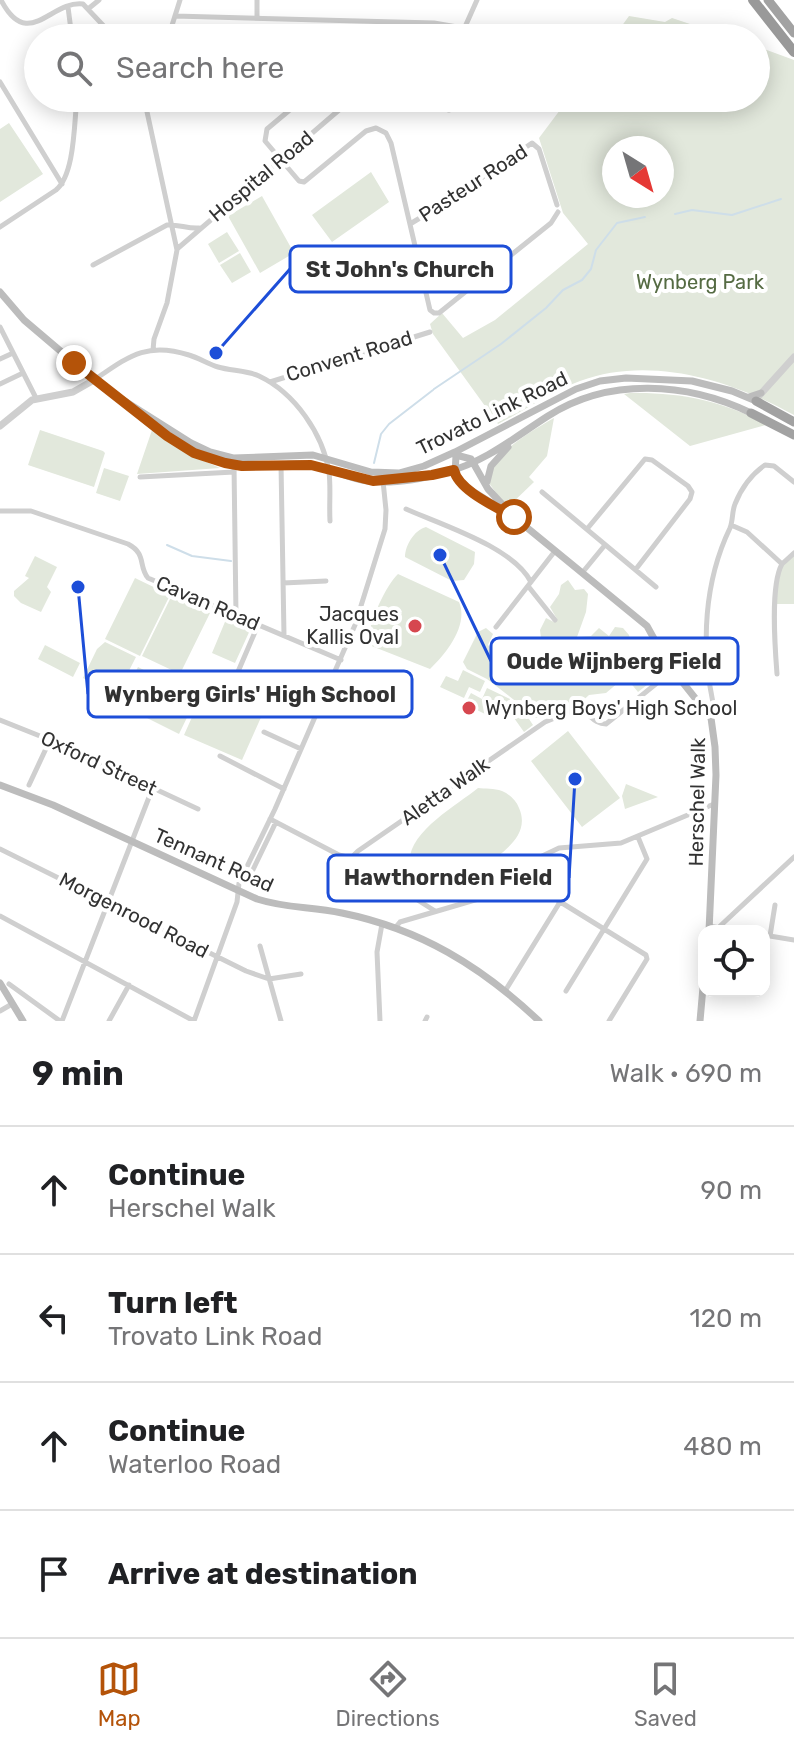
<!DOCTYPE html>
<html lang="en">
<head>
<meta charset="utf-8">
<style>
	:root { --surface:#fff; --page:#f6f6f6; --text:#202124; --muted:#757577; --line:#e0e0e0; --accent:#b45309 }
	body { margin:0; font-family:Rubik,sans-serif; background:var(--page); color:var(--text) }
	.controls { position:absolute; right:24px; bottom:24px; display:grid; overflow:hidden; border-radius:16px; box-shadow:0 4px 20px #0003 }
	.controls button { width:72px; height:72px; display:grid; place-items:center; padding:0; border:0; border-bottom:2px solid var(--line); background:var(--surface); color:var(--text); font:40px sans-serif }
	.compass { position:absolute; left:602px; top:136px; width:72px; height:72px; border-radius:50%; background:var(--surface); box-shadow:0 4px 20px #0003; rotate:143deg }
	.stop { position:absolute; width:24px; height:24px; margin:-18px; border:6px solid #b45309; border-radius:50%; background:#fff }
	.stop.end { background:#b45309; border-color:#fff; box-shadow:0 2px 8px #0008 }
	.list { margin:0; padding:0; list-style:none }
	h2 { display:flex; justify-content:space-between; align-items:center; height:104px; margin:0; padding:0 32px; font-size:34px }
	h2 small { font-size:26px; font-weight:400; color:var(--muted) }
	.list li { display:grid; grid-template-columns:52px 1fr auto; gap:24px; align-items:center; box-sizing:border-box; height:128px; padding:0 32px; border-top:2px solid var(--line) }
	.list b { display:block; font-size:30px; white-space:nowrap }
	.list p { margin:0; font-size:26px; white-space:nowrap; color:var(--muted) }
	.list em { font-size:26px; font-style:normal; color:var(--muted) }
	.icon { flex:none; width:44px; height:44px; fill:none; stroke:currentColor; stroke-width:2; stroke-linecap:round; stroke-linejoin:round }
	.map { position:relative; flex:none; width:794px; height:1021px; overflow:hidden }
	.search { position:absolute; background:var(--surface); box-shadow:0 4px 20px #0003; left:24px; right:24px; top:24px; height:88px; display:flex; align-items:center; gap:20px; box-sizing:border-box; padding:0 28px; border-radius:44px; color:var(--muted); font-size:30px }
	.sheet { height:616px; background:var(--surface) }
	nav { display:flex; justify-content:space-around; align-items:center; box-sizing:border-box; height:112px; border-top:2px solid var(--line); background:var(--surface); font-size:22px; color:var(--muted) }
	nav a { display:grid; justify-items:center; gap:4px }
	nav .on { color:var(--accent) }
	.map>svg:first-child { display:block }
	.green { fill:#e2e8dc; fill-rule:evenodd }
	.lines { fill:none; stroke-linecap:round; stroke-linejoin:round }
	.stream { stroke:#cedee9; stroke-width:2 }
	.minor-tunnel { stroke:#d6d6d6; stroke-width:5; stroke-dasharray:5 2.5; stroke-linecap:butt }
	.minor { stroke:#cfcfcf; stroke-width:5 }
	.tertiary { stroke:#cfcfcf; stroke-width:7 }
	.secondary { stroke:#bcbcbc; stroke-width:7 }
	.trunk { stroke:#a2a2a2; stroke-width:9 }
	.motorway { stroke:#999; stroke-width:10 }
	.route { stroke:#b45309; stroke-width:10 }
	.poi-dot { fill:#d6474f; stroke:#fff; stroke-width:3 }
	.labels { text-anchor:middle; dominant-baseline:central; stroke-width:8; stroke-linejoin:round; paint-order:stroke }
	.street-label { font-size:20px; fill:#323232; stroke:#fff }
	.park-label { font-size:20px; fill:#556b43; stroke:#fff }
	.poi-label { font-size:20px; fill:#323232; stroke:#fff; text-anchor:end }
	.leader { fill:none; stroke:#1d4ed8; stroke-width:3 }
	.callout-dot { fill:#1d4ed8; stroke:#fff; stroke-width:3 }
	.callout { fill:#fff; stroke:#1d4ed8; stroke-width:3 }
	.callout-label { font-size:22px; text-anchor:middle; font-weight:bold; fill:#323232 }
</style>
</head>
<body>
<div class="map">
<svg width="794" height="1021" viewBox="0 0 794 1021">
	<rect width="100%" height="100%" fill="#fff"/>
	<path class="green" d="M 629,16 L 665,22 L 672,18 L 732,38 L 613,38 Z
		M 756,46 L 794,60 L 794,415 C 731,380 650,355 580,381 C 551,392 525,410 498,424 L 433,334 L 430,324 L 442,313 L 463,338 L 495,320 L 588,244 L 563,213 L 539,138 L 569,98 L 756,98 ZM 614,148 L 662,148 L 662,196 L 614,196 Z
		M 9,123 L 43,174 L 0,202 L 0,129 Z
		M 371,172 L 389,202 L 332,242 L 312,215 Z
		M 262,196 L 294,253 L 260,273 L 228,216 Z
		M 227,232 L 239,251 L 219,263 L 208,244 Z
		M 240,253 L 251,272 L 232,283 L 220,265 Z
		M 630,393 C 678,392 724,400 766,425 L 690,446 L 624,394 Z
		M 554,418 L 547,456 L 529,477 L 534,482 L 507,508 L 489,483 C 492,452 530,432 554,418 Z
		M 40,430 L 103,451 L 105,453 L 94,487 L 28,465 Z
		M 152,430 L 186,453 L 220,468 L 137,474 Z
		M 104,468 L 129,476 L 120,501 L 96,493 Z
		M 426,527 L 475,552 L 474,564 L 464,580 L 452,581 L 405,557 C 405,546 414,530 426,527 Z
		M 794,554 L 794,604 L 775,604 L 778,571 Z
		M 35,556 L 57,567 L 47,587 L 51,592 L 41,612 L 21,603 L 14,596 L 14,591 L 29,578 L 25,576 Z
		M 398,574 L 459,602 C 469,625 446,654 430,669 L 369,645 C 365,629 386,585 398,574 Z
		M 135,578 L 170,595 L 140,656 L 105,639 Z
		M 568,580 L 575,590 L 584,589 L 588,594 L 586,612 L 577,637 L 591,636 L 599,628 L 609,636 L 615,627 L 623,628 L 629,635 L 633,648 L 642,654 L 657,677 L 638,692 L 624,675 L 619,682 L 606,693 L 589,695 L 577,706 L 555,717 L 534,718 L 519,704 L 533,725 L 524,732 L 509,711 L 518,703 L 487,679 L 467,669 L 463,662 L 478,632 L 486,628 L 493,634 L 488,645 L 504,663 L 513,664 L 520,646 L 531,651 L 541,638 L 540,630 L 546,618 L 554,622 L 557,619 L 550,607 L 559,594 L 561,585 Z
		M 172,595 L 210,613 L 180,674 L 142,656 Z
		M 227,617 L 251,628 L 235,663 L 212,653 Z
		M 105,642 L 136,657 L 113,702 L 94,691 L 96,686 L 83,678 L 97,649 Z
		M 45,645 L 80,663 L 73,677 L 38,659 Z
		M 138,667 L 197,697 L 179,734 L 119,704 Z
		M 213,670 L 271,695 L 242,760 L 184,735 Z
		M 463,670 L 485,681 L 480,692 L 469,687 L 464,698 L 440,687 L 446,676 L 458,681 Z
		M 487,688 L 510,699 L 505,710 L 494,705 L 489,716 L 465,704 L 471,693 L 482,699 Z
		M 568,731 L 620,798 L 582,827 L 531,761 Z
		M 626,784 L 658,797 L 625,809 L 622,796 Z
		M 478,788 C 485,789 494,788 502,791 C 509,794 516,800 519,808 C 531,835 503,852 485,866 C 475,875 463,887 450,890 C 433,894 416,885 411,868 C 401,836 456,806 478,788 Z"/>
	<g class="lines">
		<path class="stream" d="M 675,214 L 692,210 L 732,215 L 781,199
			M 434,389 L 501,344 L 546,308 L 563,290 L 582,280 L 591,269 L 596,250 L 617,223 L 645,217
			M 374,463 L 381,434 L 389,424 L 433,390
			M 167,545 L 192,556 L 231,561"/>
		<path class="minor-tunnel" d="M 346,104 L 359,98"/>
		<path class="minor" d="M 1,0 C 28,52 51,0 83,4 L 115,38
			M 68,7 L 72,38
			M 88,9 L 99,0
			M 175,16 L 434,23 L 463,28
			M 257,18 L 257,0
			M 168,38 L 180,0
			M 460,38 L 477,0
			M 0,82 L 62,184
			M 144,98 L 177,250 L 167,303 L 154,339 L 153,350
			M 304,98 L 267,129 L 265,141 L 299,181 L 304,182 L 366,131 L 376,128 L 386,133 L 391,143 L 430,310 L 434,313 L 439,313 L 551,223 L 558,212
			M 405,98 L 449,110 L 451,98
			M 410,224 L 448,201 L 532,143 L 539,149 L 557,205
			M 0,227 L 56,190 C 75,174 74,123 77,98
			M 177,249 L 346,104
			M 93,265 L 167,225 C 179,224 187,229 199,228
			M 0,327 L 36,398
			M 0,359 L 13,353
			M 94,380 C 128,357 146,341 189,355 C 199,358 208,364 218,367 C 231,371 246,370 259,376 C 295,393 323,434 329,472 C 331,488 329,505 330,521
			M 270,382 L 430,332
			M 0,384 L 23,373
			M 281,464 L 284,635
			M 234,465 L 236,615
			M 140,477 L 234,472
			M 542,492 L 656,587
			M 406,509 C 442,525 513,547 531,582
			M 0,511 L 31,511 L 128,544 C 147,554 138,566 148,578 L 341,660
			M 731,525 L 747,532 L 782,564 C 770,585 775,648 777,674
			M 587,529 L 645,459 L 652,460 L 688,486 L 692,492 L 690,499 L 636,569
			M 782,564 L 794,553
			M 582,573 L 605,545
			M 283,583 L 326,581
			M 528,586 L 555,620
			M 496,627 L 555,551
			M 237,674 L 258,625
			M 708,712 L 713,703 C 701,645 704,582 730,528 C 733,521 732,511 735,504 C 741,489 752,474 765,465 L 774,466 L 794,482
			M 0,720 L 50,740 L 198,809
			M 264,732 L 301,749
			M 220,756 L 284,789
			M 29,785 L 50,740
			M 270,819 L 339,855 L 351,858 L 435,911
			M 0,849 L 246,971 L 269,979 L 301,974
			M 351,858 L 358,851 L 545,722 L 577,709 C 590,711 592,724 606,724 L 672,671
			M 512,872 L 646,955 L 647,959 L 609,1021
			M 248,880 L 276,822
			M 0,916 L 194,1021
			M 709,926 L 737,931
			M 395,928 L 400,922 L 485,897 L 517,868 L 559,848 L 621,843 L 714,804
			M 718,928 L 794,857
			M 764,935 L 794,940
			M 770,936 L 775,905
			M 260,946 L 281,1021
			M 9,984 L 60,1021
			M 505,991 L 560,902
			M 566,991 L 647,859 L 638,837
			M 0,1011 L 12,1004
			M 62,1021 L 153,787
			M 109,1021 L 129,985
			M 194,1021 L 237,902 L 239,883 L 275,809 L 355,625 L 385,529 L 386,510 L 383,481
			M 380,1021 L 377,952 L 382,924
			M 425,1021 L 427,1017"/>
		<path class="tertiary" d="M 758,397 L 794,357
			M 0,426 L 32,400 L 73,392 L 94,380"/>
		<path class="secondary" d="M 0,292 L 24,320 L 104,388 L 191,443 L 210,452 L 233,458 L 313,455 L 371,472 L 399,473 L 424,466 L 455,452 L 576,389 L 600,381 L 626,378 L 692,381 L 732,391 L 756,401
			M 749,397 L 761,393
			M 132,409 C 162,437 201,463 243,466 C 263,468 284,463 304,464 C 323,465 339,474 357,479 C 383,486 421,479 447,472 C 485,462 515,437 548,416 C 609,377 687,382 751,413
			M 487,482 L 491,466 L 508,447
			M 514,517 L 488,489 L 471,459 L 456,455 L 455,474 L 461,484 L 514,517 L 647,626 L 668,664 L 711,718 L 715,747 L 716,775 L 709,931
			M 0,785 L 53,805 L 257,899 C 288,909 311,906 342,913 C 420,929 481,966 539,1021
			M 0,983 L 23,1021
			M 700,1021 L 704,976"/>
		<path class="trunk" d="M 768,0 L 794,33
			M 756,401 L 794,422
			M 751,413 L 794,435"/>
		<path class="motorway" d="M 753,0 L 794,52"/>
	</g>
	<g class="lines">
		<path class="route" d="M 74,363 L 167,436 L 194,453 L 225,463 L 242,466 L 311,465 L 373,481 L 432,475 L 454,470 C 458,490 496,507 514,517"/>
	</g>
	<g class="poi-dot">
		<circle cx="415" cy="626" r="8"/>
		<circle cx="469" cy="708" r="8"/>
	</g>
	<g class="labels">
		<g class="street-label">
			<text transform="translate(261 176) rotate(-40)">Hospital Road</text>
			<text transform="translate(473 183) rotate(-33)">Pasteur Road</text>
			<text transform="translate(349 356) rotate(-17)">Convent Road</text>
			<text transform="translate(492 413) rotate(-26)">Trovato Link Road</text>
			<text transform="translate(208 603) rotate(23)">Cavan Road</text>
			<text transform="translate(99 763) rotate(25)">Oxford Street</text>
			<text transform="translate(445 791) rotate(-35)">Aletta Walk</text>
			<text transform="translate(697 802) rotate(-89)">Herschel Walk</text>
			<text transform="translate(214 860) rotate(24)">Tennant Road</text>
			<text transform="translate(134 915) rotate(27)">Morgenrood Road</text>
		</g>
		<g class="park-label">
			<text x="700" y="282">Wynberg Park</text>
		</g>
		<g class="poi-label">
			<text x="399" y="614">Jacques<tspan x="399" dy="23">Kallis Oval</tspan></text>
			<text x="485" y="708" text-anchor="start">Wynberg Boys' High School</text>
		</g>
	</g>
	<path class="leader" d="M216 353L290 269M440 555L491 661M78 587L88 694M575 779L569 878"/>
	<g class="callout-dot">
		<circle cx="216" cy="353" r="8"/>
		<circle cx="440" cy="555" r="8"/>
		<circle cx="78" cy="587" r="8"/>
		<circle cx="575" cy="779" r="8"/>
	</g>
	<g class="callout">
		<rect x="290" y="246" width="221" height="46" rx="8"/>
		<rect x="491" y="638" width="247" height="46" rx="8"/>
		<rect x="88" y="671" width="324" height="46" rx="8"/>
		<rect x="328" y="855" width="241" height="46" rx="8"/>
	</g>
	<g class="callout-label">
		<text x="400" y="277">St John's Church</text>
		<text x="614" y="669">Oude Wijnberg Field</text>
		<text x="250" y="702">Wynberg Girls' High School</text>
		<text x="448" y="885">Hawthornden Field</text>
	</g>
</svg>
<div class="controls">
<button><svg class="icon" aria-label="locate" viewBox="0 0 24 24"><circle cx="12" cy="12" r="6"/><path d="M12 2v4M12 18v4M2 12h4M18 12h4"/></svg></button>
</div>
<svg class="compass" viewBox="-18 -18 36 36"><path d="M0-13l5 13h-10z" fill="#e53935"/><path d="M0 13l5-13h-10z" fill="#757577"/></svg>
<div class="stop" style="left:514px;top:517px"></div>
<div class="stop end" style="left:74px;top:363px"></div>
<div class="search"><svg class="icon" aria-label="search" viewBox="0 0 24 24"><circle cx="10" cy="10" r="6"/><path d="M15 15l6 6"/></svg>Search here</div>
</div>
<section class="sheet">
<h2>9 min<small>Walk · 690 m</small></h2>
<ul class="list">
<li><svg class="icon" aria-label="ahead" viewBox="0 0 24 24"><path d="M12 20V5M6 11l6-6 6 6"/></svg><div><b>Continue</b><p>Herschel Walk</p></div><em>90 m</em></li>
<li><svg class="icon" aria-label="left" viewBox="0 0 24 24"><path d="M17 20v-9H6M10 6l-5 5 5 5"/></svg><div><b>Turn left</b><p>Trovato Link Road</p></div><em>120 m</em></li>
<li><svg class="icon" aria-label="ahead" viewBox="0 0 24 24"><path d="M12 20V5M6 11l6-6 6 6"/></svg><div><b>Continue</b><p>Waterloo Road</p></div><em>480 m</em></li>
<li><svg class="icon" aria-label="arrive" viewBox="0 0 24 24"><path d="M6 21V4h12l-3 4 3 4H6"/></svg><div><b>Arrive at destination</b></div></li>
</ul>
</section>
<nav>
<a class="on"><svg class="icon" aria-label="map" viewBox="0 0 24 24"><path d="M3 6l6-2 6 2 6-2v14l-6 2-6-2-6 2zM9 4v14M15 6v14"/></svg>Map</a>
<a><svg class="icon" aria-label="directions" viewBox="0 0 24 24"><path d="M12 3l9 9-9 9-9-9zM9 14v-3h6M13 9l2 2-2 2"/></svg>Directions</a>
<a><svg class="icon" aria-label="saved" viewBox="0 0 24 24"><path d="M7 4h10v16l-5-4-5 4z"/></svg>Saved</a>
</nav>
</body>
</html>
